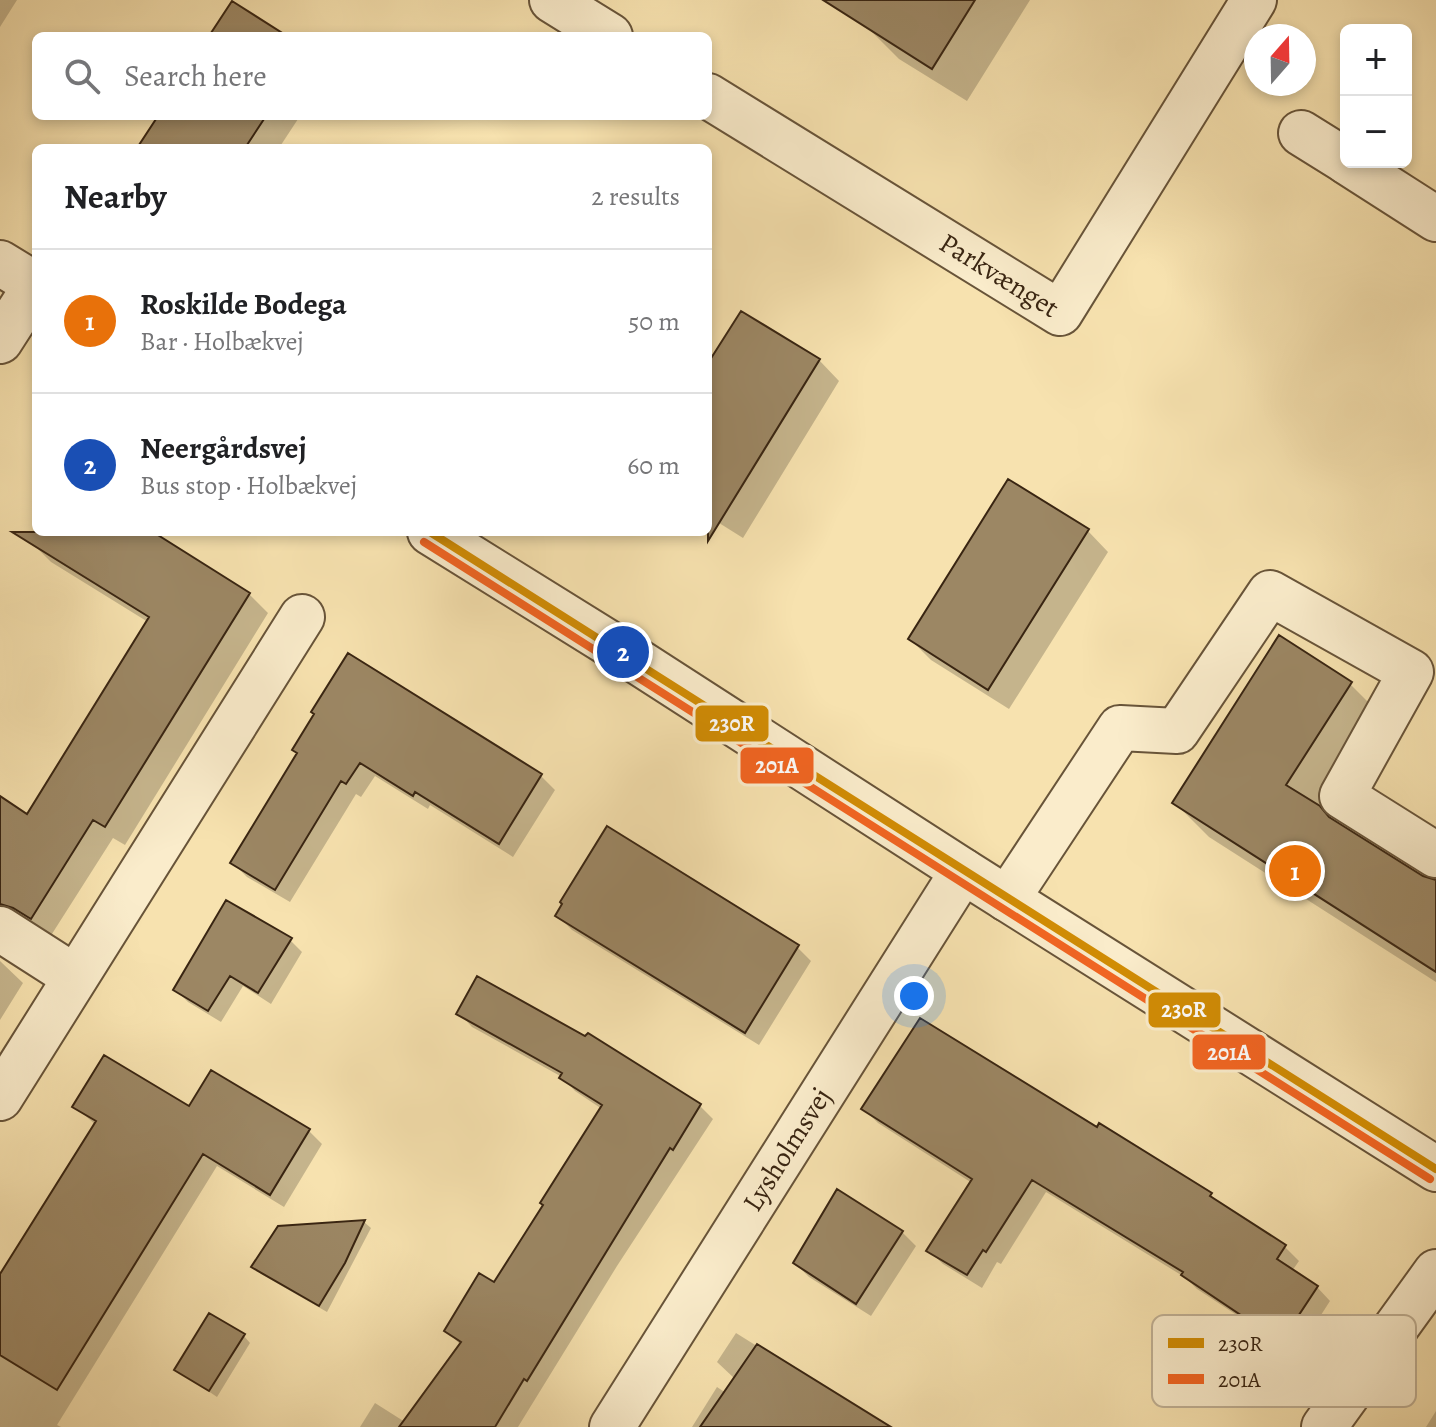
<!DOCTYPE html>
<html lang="en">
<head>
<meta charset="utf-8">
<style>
	:root { --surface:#fff; --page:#f6f6f6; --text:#202124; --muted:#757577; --line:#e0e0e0; --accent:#8f2418 }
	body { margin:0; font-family:Alegreya,serif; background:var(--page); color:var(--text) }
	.controls { position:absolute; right:24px; top:24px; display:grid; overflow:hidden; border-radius:12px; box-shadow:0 4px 12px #0003 }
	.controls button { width:72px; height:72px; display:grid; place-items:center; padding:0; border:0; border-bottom:2px solid var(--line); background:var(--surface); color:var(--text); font:40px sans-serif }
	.compass { position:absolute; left:1244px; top:24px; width:72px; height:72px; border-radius:50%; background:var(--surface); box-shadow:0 4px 12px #0003; rotate:20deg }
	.you { position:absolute; left:914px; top:996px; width:28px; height:28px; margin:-20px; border:6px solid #fff; border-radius:50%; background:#1a73e8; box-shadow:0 0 0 12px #1a73e833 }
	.badge { display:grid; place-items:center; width:52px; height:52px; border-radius:50%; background:var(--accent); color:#fff; font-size:26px; font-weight:700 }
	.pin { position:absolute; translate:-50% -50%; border:4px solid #fff; box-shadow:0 2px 8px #0006 }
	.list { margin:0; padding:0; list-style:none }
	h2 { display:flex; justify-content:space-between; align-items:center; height:104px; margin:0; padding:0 32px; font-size:34px }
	h2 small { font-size:26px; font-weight:400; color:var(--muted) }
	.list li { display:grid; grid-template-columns:52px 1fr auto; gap:24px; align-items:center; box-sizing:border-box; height:144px; padding:0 32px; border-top:2px solid var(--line) }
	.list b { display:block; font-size:30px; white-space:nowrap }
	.list p { margin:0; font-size:26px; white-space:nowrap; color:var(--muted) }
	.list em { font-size:26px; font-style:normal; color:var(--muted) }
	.icon { flex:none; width:44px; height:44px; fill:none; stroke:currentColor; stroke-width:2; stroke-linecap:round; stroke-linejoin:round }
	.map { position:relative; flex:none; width:1436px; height:1427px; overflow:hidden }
	.search { position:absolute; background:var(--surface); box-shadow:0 4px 12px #0003; left:32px; top:32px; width:680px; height:88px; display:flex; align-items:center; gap:20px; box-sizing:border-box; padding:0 28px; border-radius:12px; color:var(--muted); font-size:30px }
	.panel { position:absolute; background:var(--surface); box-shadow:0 4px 12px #0003; left:32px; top:144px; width:680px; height:392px; border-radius:12px }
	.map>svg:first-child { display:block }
	.shadow { fill:#0003 }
	.building { fill:#9c8764; stroke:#392512; stroke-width:2 }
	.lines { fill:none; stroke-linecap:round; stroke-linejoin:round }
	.minor-casing { stroke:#685439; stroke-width:48 }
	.minor { stroke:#faeccb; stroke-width:44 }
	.bus-1-casing { stroke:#faeccb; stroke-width:14 }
	.bus-2-casing { stroke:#faeccb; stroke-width:14 }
	.bus-1 { stroke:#d18c04; stroke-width:8 }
	.bus-2 { stroke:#f26522; stroke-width:8 }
	.labels { text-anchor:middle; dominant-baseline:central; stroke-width:8; stroke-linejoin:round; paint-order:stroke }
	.street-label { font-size:28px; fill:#392512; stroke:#faeccb }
	.key { fill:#faeccb; stroke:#c0b094; stroke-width:2 }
	.key-label { font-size:22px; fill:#392512 }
	.line-badge { stroke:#faeccb; stroke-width:3 }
	.badge-label { font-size:22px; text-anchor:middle; font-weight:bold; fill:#fff }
</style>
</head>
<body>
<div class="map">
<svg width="1436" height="1427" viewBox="0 0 1436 1427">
	<rect width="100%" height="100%" fill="#f7e2af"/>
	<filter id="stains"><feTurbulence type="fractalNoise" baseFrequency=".0025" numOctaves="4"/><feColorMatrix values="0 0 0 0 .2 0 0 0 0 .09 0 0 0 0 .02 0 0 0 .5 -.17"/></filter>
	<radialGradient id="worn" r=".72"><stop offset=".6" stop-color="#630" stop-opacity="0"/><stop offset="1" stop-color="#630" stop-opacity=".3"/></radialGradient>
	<path class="shadow" d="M 0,0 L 17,0 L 0,27 Z
		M 881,0 L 1030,0 L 967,101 L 899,59 L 865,25 Z
		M 160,116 L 300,116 L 279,148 L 140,148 Z
		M 819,360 L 839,381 L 743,538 L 708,516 L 708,367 Z
		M 1088,531 L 1108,552 L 1009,709 L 931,660 L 910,639 Z
		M 39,532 L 149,532 L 249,594 L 268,613 L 125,845 L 113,838 L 50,937 L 0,932 L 0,809 L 28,816 L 148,622 L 51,562 L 32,543 Z
		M 348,656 L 541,776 L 555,790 L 513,857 L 430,805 L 428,809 L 375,776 L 361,797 L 356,794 L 290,902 L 247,877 L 233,863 L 299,754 Z
		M 1350,684 L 1384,718 L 1323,813 L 1332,822 L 1422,878 L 1436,883 L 1436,982 L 1209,837 L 1175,803 Z
		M 557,915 L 797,947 L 811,961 L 759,1045 L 572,930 Z
		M 290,940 L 302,952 L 271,1004 L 243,986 L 221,1022 L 188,1002 L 176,990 Z
		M 0,961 L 23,983 L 0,1020 Z
		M 459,1013 L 700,1106 L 713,1119 L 617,1266 L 518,1427 L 360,1427 L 375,1403 L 405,1422 L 461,1345 L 446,1331 L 494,1284 L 602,1109 L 575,1091 L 562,1077 L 472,1027 Z
		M 75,1107 L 190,1109 L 308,1130 L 322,1144 L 284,1207 L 217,1166 L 57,1425 L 61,1427 L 0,1427 L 0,1275 L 96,1125 Z
		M 864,1109 L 1098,1130 L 1211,1195 L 1220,1204 L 1285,1247 L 1299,1261 L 1292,1271 L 1317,1287 L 1330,1301 L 1296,1354 L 1197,1289 L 1186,1278 L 1046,1192 L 1001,1264 L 997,1262 L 982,1288 L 943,1264 L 929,1251 L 972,1183 L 878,1123 Z
		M 364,1222 L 371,1228 L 327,1312 L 261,1274 L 254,1267 L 279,1228 Z
		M 902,1232 L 916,1246 L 871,1316 L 809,1277 L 795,1263 Z
		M 736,1333 L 868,1415 L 880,1427 L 692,1427 L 717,1387 L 726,1393 L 735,1379 L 717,1362 Z
		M 244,1336 L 250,1343 L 217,1397 L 177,1370 Z
		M 1436,1411 L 1436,1427 L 1426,1427 Z"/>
	<path class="building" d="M 823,0 L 975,0 L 932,69 Z
		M 232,1 L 287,36 L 209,36 Z
		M 158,116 L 266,116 L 245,148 L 137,148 Z
		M 741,311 L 820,359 L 708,541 L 708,363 Z
		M 1008,479 L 1089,529 L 988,690 L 908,639 Z
		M 12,532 L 153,532 L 250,593 L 105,827 L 93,820 L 31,919 L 13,908 L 0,904 L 0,796 L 27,814 L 149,617 Z
		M 1279,635 L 1352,682 L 1286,785 L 1320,806 L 1329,817 L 1423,876 L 1436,880 L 1436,972 L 1172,803 Z
		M 348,653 L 542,774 L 499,844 L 415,792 L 413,796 L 360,763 L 346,784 L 341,781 L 275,890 L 230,863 L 297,753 L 292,750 L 314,714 L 311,712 Z
		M 607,826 L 799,945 L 745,1033 L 555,916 L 562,904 L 560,902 Z
		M 226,900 L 292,938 L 258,993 L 230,976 L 208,1011 L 173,990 Z
		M 477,976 L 585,1036 L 588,1033 L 701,1104 L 673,1150 L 670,1148 L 527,1381 L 524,1379 L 495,1427 L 399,1427 L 461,1342 L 444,1331 L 479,1273 L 494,1282 L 543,1205 L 540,1203 L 602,1105 L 559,1078 L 562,1073 L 456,1014 Z
		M 920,1018 L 1097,1127 L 1099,1123 L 1212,1193 L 1210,1196 L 1286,1245 L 1277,1259 L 1318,1286 L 1281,1342 L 1181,1275 L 1183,1272 L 1032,1180 L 986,1252 L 983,1250 L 967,1275 L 926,1251 L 972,1179 L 861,1109 Z
		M 104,1055 L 189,1106 L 211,1070 L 310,1129 L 270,1195 L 203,1154 L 57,1390 L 0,1355 L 0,1274 L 96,1121 L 72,1107 Z
		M 837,1189 L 903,1231 L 856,1304 L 793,1263 Z
		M 365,1220 L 345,1263 L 319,1306 L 251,1267 L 278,1226 Z
		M 209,1313 L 245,1334 L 209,1391 L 174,1370 Z
		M 757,1344 L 891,1427 L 700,1427 Z"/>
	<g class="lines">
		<g class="minor-casing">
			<g id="minor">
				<path d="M 552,0 L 610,36"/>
				<path id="s1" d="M 708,96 L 1060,313 L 1254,0"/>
				<path d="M 1301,133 L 1346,161"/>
				<path d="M 1347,162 L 1436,219"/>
				<path d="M 0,263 L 36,285"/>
				<path d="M 0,341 L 36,285"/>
				<path d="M 430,532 L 623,652 L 963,871 L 1436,1169"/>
				<path d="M 1007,899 L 1120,728 L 1177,731 L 1270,593 L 1411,672 L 1342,796 L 1436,855"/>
				<path d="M 0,929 L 75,977"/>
				<path d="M 0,1098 L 302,617"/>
				<path id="s2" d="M 612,1427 L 963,871"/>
				<path d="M 1324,1427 L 1436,1272"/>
			</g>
		</g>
		<use href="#minor" class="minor"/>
		<g class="bus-1-casing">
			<path id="bus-1" d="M 430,532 L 1436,1169"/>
		</g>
		<g class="bus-2-casing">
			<path id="bus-2" d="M 424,542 L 1430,1179"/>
		</g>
		<use href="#bus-1" class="bus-1"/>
		<use href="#bus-2" class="bus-2"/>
	</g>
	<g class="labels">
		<g class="street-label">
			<text stroke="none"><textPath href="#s1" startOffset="342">Parkvænget</textPath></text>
			<text stroke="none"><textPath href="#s2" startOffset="328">Lysholmsvej</textPath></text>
		</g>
	</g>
	<rect x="1152" y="1315" width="264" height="92" rx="12" class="key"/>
	<rect x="1168" y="1338" width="36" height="10" fill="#d18c04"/>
	<rect x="1168" y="1374" width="36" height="10" fill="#f26522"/>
	<g class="key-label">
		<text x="1218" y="1351">230R</text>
		<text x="1218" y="1387">201A</text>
	</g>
	<g class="line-badge">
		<rect x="694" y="704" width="76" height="39" rx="8" fill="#d18c04"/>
		<rect x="739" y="746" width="76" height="39" rx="8" fill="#f26522"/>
		<rect x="1147" y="991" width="75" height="38" rx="8" fill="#d18c04"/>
		<rect x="1191" y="1033" width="76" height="38" rx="8" fill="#f26522"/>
	</g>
	<g class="badge-label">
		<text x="732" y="731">230R</text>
		<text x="777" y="773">201A</text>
		<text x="1184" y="1017">230R</text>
		<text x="1229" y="1060">201A</text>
	</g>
	<rect width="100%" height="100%" filter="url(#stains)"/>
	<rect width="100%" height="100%" fill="url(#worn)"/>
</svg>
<div class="controls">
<button>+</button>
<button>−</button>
</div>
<svg class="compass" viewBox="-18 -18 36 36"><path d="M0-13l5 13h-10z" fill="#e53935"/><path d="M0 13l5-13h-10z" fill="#757577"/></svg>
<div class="you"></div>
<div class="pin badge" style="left:1295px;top:871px;background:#e8710a">1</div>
<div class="pin badge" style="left:623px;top:652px;background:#1a4fb4">2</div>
<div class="search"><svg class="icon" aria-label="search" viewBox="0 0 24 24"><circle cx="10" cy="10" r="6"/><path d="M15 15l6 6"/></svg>Search here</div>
<section class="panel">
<h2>Nearby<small>2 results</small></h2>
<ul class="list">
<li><span class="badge" style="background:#e8710a">1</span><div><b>Roskilde Bodega</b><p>Bar · Holbækvej</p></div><em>50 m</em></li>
<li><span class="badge" style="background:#1a4fb4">2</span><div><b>Neergårdsvej</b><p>Bus stop · Holbækvej</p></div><em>60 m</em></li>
</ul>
</section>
</div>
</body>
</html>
